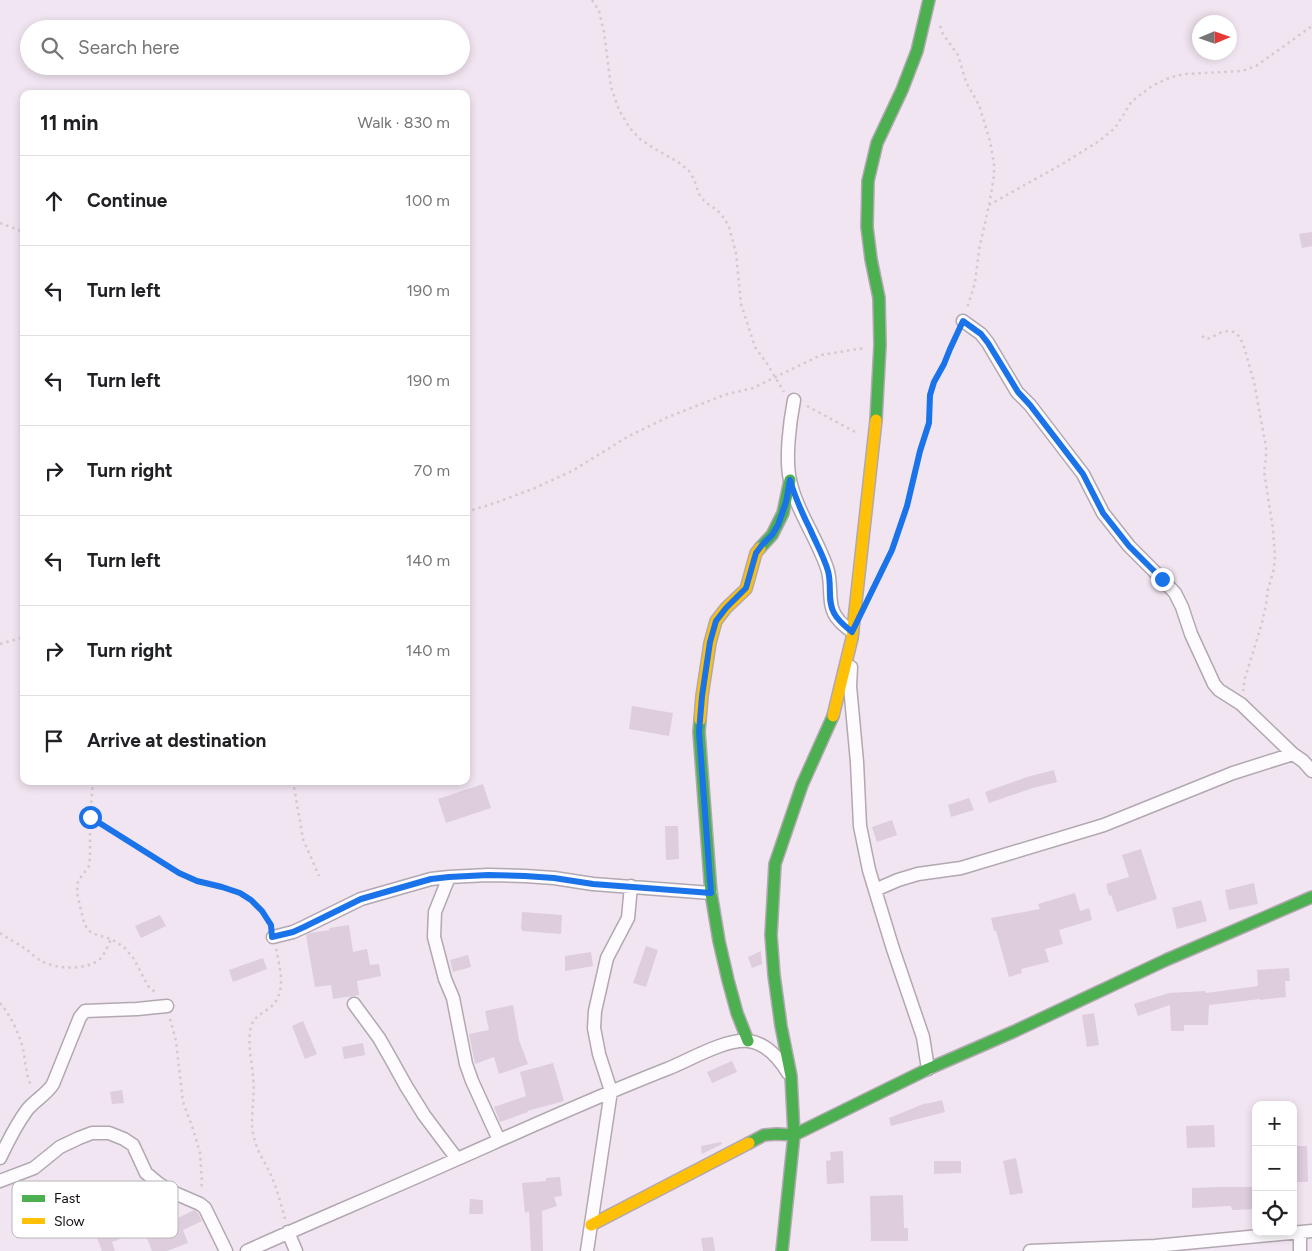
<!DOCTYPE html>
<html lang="en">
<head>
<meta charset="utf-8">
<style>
	:root { --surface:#fff; --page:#f6f6f6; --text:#202124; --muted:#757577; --line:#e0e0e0 }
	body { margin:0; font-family:Figtree,sans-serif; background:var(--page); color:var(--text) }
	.controls { position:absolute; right:15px; bottom:15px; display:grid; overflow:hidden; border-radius:10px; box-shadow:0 2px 8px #0003 }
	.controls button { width:45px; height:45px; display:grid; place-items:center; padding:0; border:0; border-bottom:1px solid var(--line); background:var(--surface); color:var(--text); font:25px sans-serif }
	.compass { position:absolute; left:1192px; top:15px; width:45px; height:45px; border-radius:50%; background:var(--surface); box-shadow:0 2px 8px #0003; rotate:88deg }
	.stop { position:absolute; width:15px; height:15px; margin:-11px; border:4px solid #1a73e8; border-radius:50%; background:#fff }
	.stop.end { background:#1a73e8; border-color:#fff; box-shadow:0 1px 5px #0008 }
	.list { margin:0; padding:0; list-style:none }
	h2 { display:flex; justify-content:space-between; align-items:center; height:65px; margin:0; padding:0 20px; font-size:21px }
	h2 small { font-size:16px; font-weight:400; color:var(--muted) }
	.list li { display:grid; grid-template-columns:32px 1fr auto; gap:15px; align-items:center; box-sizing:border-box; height:90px; padding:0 20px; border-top:1px solid var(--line) }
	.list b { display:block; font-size:19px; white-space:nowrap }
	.list em { font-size:16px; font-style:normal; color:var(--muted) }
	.icon { flex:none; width:28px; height:28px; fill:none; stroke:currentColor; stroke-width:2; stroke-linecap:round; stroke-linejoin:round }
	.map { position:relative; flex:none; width:1312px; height:1251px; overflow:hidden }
	.search { position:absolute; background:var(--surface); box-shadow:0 2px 8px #0003; left:20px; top:20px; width:450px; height:55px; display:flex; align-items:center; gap:12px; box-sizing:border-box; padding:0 18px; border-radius:28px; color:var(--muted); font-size:19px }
	.panel { position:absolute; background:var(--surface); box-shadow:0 2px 8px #0003; left:20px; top:90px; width:450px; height:695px; border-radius:10px }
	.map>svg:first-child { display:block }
	.building { fill:#ddcddd }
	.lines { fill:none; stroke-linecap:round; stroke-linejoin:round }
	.street-casing { stroke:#b1a8b1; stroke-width:15 }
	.fast-casing { stroke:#b1a8b1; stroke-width:14 }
	.slow-casing { stroke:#b1a8b1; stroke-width:14 }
	.path { stroke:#cfcccf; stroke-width:2.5; stroke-dasharray:2.5 4; stroke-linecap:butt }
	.street { stroke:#fdfbfd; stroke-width:12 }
	.fast { stroke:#4caf50; stroke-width:11 }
	.slow { stroke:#ffc107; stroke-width:11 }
	.route { stroke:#1a73e8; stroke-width:6 }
	.key { fill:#fff; stroke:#b8b6b8; stroke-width:1 }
	.key-label { font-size:14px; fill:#110a11 }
</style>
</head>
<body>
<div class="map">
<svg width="1312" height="1251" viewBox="0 0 1312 1251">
	<rect width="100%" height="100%" fill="#f1e5f1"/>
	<path class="building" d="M 1312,232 L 1312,246 L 1302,248 L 1299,234 Z
		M 632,706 L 673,713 L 669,736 L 629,729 Z
		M 1054,770 L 1057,782 L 1033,788 L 989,803 L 985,792 L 1027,777 Z
		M 483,784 L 491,808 L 446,823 L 438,799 Z
		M 969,798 L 974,810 L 951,817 L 948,805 Z
		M 892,820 L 897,835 L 877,842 L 872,827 Z
		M 665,826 L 678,826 L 679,859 L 666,860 Z
		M 1141,849 L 1157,899 L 1117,912 L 1111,895 L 1109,896 L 1106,884 L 1129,877 L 1122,855 Z
		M 1254,883 L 1258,904 L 1229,910 L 1225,890 Z
		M 1075,893 L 1080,911 L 1089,908 L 1092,920 L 1059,930 L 1063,944 L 1045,949 L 1049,962 L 1021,969 L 1022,973 L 1009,977 L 996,931 L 994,931 L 991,918 L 1040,909 L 1038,904 Z
		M 1201,900 L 1207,921 L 1177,929 L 1172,908 Z
		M 522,912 L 562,915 L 561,934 L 522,931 L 522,929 L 521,929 Z
		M 160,915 L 166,926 L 141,938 L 135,926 Z
		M 349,925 L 353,952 L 367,949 L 370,965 L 379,964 L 381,976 L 357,981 L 359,995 L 333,999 L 331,985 L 315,987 L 306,935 L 310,933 L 330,930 L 329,928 Z
		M 646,946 L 658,950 L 646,987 L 633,983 Z
		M 761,951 L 762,964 L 752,968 L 748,957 Z
		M 591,952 L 593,966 L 565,971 L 565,956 Z
		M 468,955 L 471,967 L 453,972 L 450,960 Z
		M 263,958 L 267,969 L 233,982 L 229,970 Z
		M 1289,968 L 1290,981 L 1285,981 L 1286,997 L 1260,1000 L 1260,999 L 1209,1005 L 1208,1025 L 1184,1025 L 1184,1031 L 1171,1031 L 1170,1005 L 1138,1016 L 1134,1004 L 1169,993 L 1205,991 L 1206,993 L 1258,986 L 1257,970 Z
		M 513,1005 L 519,1040 L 528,1064 L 499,1074 L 494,1057 L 475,1064 L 469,1034 L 489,1030 L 485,1011 Z
		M 1094,1013 L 1099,1045 L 1087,1047 L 1082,1015 Z
		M 303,1021 L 317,1054 L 305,1059 L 292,1026 Z
		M 363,1043 L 365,1055 L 344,1059 L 342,1047 Z
		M 732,1061 L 737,1072 L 712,1083 L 707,1072 Z
		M 553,1063 L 564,1101 L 527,1111 L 528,1112 L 500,1122 L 494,1107 L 526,1096 L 520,1072 Z
		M 122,1090 L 124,1103 L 112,1104 L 110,1092 Z
		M 942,1100 L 945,1112 L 891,1126 L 889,1118 L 926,1103 L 926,1104 Z
		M 1214,1125 L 1215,1147 L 1187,1148 L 1186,1126 Z
		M 721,1142 L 722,1144 L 702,1154 L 701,1146 Z
		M 1293,1146 L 1307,1146 L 1308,1182 L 1295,1182 Z
		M 843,1151 L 844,1183 L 827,1184 L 826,1161 L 831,1160 L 830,1152 Z
		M 1016,1158 L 1023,1193 L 1010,1195 L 1003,1161 Z
		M 934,1161 L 961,1161 L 961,1173 L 934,1174 Z
		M 560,1177 L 562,1196 L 554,1197 L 557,1206 L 542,1211 L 543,1251 L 531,1251 L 529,1211 L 525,1213 L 522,1183 L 546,1181 L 546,1178 Z
		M 1221,1187 L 1256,1187 L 1256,1209 L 1232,1210 L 1231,1206 L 1192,1208 L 1192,1188 Z
		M 903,1195 L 904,1228 L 908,1228 L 908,1241 L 871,1241 L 870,1196 Z
		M 92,1198 L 98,1215 L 126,1205 L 132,1220 L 173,1205 L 178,1218 L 194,1210 L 198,1213 L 202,1221 L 183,1230 L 188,1243 L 167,1251 L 152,1251 L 144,1230 L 112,1242 L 115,1251 L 102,1251 L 94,1230 L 92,1231 L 81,1202 Z
		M 470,1199 L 483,1200 L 483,1214 L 469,1214 Z
		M 713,1237 L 715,1251 L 703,1251 L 701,1238 Z"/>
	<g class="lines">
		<g class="street-casing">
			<path id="street" d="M 963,321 L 981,334 L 988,343 L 1017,392 L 1030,405 L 1083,474 L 1103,513 L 1129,546 L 1162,579 L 1175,593 L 1182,607 L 1191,634 L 1214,684 L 1219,690 L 1241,704 L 1293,754 L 1303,761 L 1312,771
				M 794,400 C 790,421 785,458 790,480 C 796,510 817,538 827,568 C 833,584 826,606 838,619 C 841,624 848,628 852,632
				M 851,667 L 850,686 L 857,762 L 860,826 L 869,870 L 875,890 L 893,949 L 923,1037 L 928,1069
				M 449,877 L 435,912 L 434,937 L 445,979 L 453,998 L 466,1064 L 472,1081 L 499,1140
				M 875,890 L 898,880 L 918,874 L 961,868 L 1104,825 L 1233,773 L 1293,754
				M 273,937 L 293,932 L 304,927 L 361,899 L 431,879 L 449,877 L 488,875 L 525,876 L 554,878 L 593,884 L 711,893
				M 354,1004 L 379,1038 L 391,1059 L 406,1086 L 424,1115 L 457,1159
				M 0,1158 C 8,1141 16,1125 27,1110 C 35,1100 46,1095 53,1084 L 80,1017 L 85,1011 L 137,1009 L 167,1006
				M 0,1181 L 34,1168 L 60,1147 L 79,1138 L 92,1133 L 109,1133 L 124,1139 L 133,1145 L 146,1173 L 158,1183 L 170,1191 L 200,1204 L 205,1208 L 226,1251
				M 288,1232 L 296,1251
				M 247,1251 C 316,1220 386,1191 455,1160 C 525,1129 595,1097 667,1069 C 690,1060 724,1039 748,1041 C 766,1043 779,1058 788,1073
				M 587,1251 L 611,1091 L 599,1054 L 594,1028 L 595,1011 L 607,958 L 628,918 L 631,886
				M 1030,1251 L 1155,1246 L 1312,1231
				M 1300,1251 L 1300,1233"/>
		</g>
		<g class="fast-casing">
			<path id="fast" d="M 876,420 L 880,345 L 879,298 L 871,259 L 867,227 L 868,181 L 877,143 L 902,90 L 917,51 L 929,0
				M 760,548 L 772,535 L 783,513 L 790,480
				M 700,720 L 699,732 L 711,893 L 719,941 L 728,980 L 737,1013 L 748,1041
				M 749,1143 L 764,1135 L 777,1134 L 794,1135 L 928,1069 L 1015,1031 L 1166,960 L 1312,897
				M 782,1251 L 794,1135 L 791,1076 L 781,1026 L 774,975 L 771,935 L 775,864 L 802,785 L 833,716"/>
		</g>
		<g class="slow-casing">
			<path id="slow" d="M 833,716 L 852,638 L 876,420
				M 700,720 L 702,696 L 710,643 L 716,621 L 726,608 L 746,589 L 756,553 L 760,548
				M 591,1225 L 749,1143"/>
		</g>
		<path class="path" d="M 592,0 L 599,11 L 604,32 L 611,87 L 619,110 L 629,127 L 640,139 L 655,149 L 678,162 L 689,171 L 694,179 L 699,194 L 705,202 L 717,210 L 724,218 L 729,227 L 736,253 L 741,304 L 755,347 L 766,362 L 784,392
			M 940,26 L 943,34 L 958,55 L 966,82 L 979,105 L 990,141 L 994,164 L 994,176 L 989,205 L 979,250 L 975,283 L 967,308
			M 989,205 L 1064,163 L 1099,141 L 1115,128 L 1132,101 L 1152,86 L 1171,77 L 1185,74 L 1242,71 L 1256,66 L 1312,26
			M 0,223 L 24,232
			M 1202,336 L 1206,339 L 1210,338 L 1222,332 L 1228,331 L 1234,332 L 1240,337 L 1245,350 L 1254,382 L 1266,447 L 1266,459 L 1264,471 L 1273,529 L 1275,556 L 1274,569 L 1268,589 L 1266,605 L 1262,623 L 1245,678 L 1243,691
			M 807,406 L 857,433
			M 466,512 L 495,503 L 535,488 L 572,471 L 629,436 L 668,417 L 724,395 L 753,388 L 821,355 L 864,348
			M 876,583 L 892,550 L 907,506 L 920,451 L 929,423 L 930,395 L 934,382 L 945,364 L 950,349 L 957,334
			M 0,644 L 24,637
			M 93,781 L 90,817 L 90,857 L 89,866 L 78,881 L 77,893 L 84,923 L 88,930 L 94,934 L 111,939 L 124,947 L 134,959 L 148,986 L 156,993
			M 293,781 L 303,839 L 319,876
			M 90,817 L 179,873 L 197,881 L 222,887 L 240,893 L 251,900 L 262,911 L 270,924
			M 0,933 C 9,939 18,944 26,949 C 31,953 36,958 41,961 C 56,969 86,971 100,959 C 105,954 108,945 111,939
			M 276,949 C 280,968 288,995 268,1009 C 261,1014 253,1018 251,1027 C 247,1043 252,1061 253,1077 C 256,1098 248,1121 255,1141 C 258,1153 266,1164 271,1175 C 277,1189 281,1204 285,1219
			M 0,1003 C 10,1015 18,1031 22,1045 C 26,1059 25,1075 32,1087
			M 170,1019 L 176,1041 L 183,1102 L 193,1129 L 200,1153 L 202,1182 L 201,1190"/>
		<use href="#street" class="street"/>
		<use href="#fast" class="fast"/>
		<use href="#slow" class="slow"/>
	</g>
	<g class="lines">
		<path class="route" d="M 90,817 L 179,873 L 197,881 L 222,887 L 240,893 L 251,900 L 262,911 L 271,925 L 272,937 L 293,932 L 304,927 L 361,899 L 431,879 L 449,877 L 488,875 L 525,876 L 554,878 L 593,884 L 711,893 L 699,732 L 702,696 L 710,642 L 716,621 L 726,608 L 746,588 L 756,553 L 762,545 L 772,535 L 778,525 L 786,502 L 790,480 C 795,497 802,513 810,529 C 816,543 824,557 828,571 C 832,585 827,601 834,613 C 838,621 845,626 852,632 L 892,550 L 907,506 L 920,451 L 929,423 L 930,395 L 934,382 L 944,364 L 950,349 L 963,321 L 981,334 L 988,343 L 1018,392 L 1030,405 L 1083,474 L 1103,513 L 1129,546 L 1162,579"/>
	</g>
	<rect x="12" y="1181" width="166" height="57" rx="8" class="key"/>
	<rect x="22" y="1195" width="23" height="7" fill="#4caf50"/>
	<rect x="22" y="1218" width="23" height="6" fill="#ffc107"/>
	<g class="key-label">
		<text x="54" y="1203">Fast</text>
		<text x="54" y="1226">Slow</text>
	</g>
</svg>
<div class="controls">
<button>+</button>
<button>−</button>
<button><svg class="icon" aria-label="locate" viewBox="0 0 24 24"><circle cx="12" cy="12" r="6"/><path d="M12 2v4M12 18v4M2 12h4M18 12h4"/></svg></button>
</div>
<svg class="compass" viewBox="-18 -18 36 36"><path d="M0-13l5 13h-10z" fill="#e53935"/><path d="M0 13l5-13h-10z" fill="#757577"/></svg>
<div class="stop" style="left:90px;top:817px"></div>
<div class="stop end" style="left:1162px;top:579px"></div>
<div class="search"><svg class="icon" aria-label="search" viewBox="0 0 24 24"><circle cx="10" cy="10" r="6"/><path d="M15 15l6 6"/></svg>Search here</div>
<section class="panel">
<h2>11 min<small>Walk · 830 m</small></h2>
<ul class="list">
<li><svg class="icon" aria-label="ahead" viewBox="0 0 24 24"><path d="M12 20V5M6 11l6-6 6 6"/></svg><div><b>Continue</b></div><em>100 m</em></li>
<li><svg class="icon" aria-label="left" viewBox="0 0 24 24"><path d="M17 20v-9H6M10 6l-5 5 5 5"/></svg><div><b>Turn left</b></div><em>190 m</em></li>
<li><svg class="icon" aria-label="left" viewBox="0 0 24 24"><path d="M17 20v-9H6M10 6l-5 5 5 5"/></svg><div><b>Turn left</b></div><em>190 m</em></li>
<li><svg class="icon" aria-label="right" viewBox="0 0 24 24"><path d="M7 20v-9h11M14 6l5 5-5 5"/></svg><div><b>Turn right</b></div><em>70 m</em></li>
<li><svg class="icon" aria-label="left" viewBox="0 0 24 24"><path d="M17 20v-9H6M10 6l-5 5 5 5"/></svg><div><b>Turn left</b></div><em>140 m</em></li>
<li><svg class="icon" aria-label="right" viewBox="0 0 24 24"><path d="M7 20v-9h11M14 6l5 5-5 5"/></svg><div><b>Turn right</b></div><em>140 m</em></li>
<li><svg class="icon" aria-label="arrive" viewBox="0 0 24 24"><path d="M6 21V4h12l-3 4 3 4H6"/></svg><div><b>Arrive at destination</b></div></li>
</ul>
</section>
</div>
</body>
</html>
